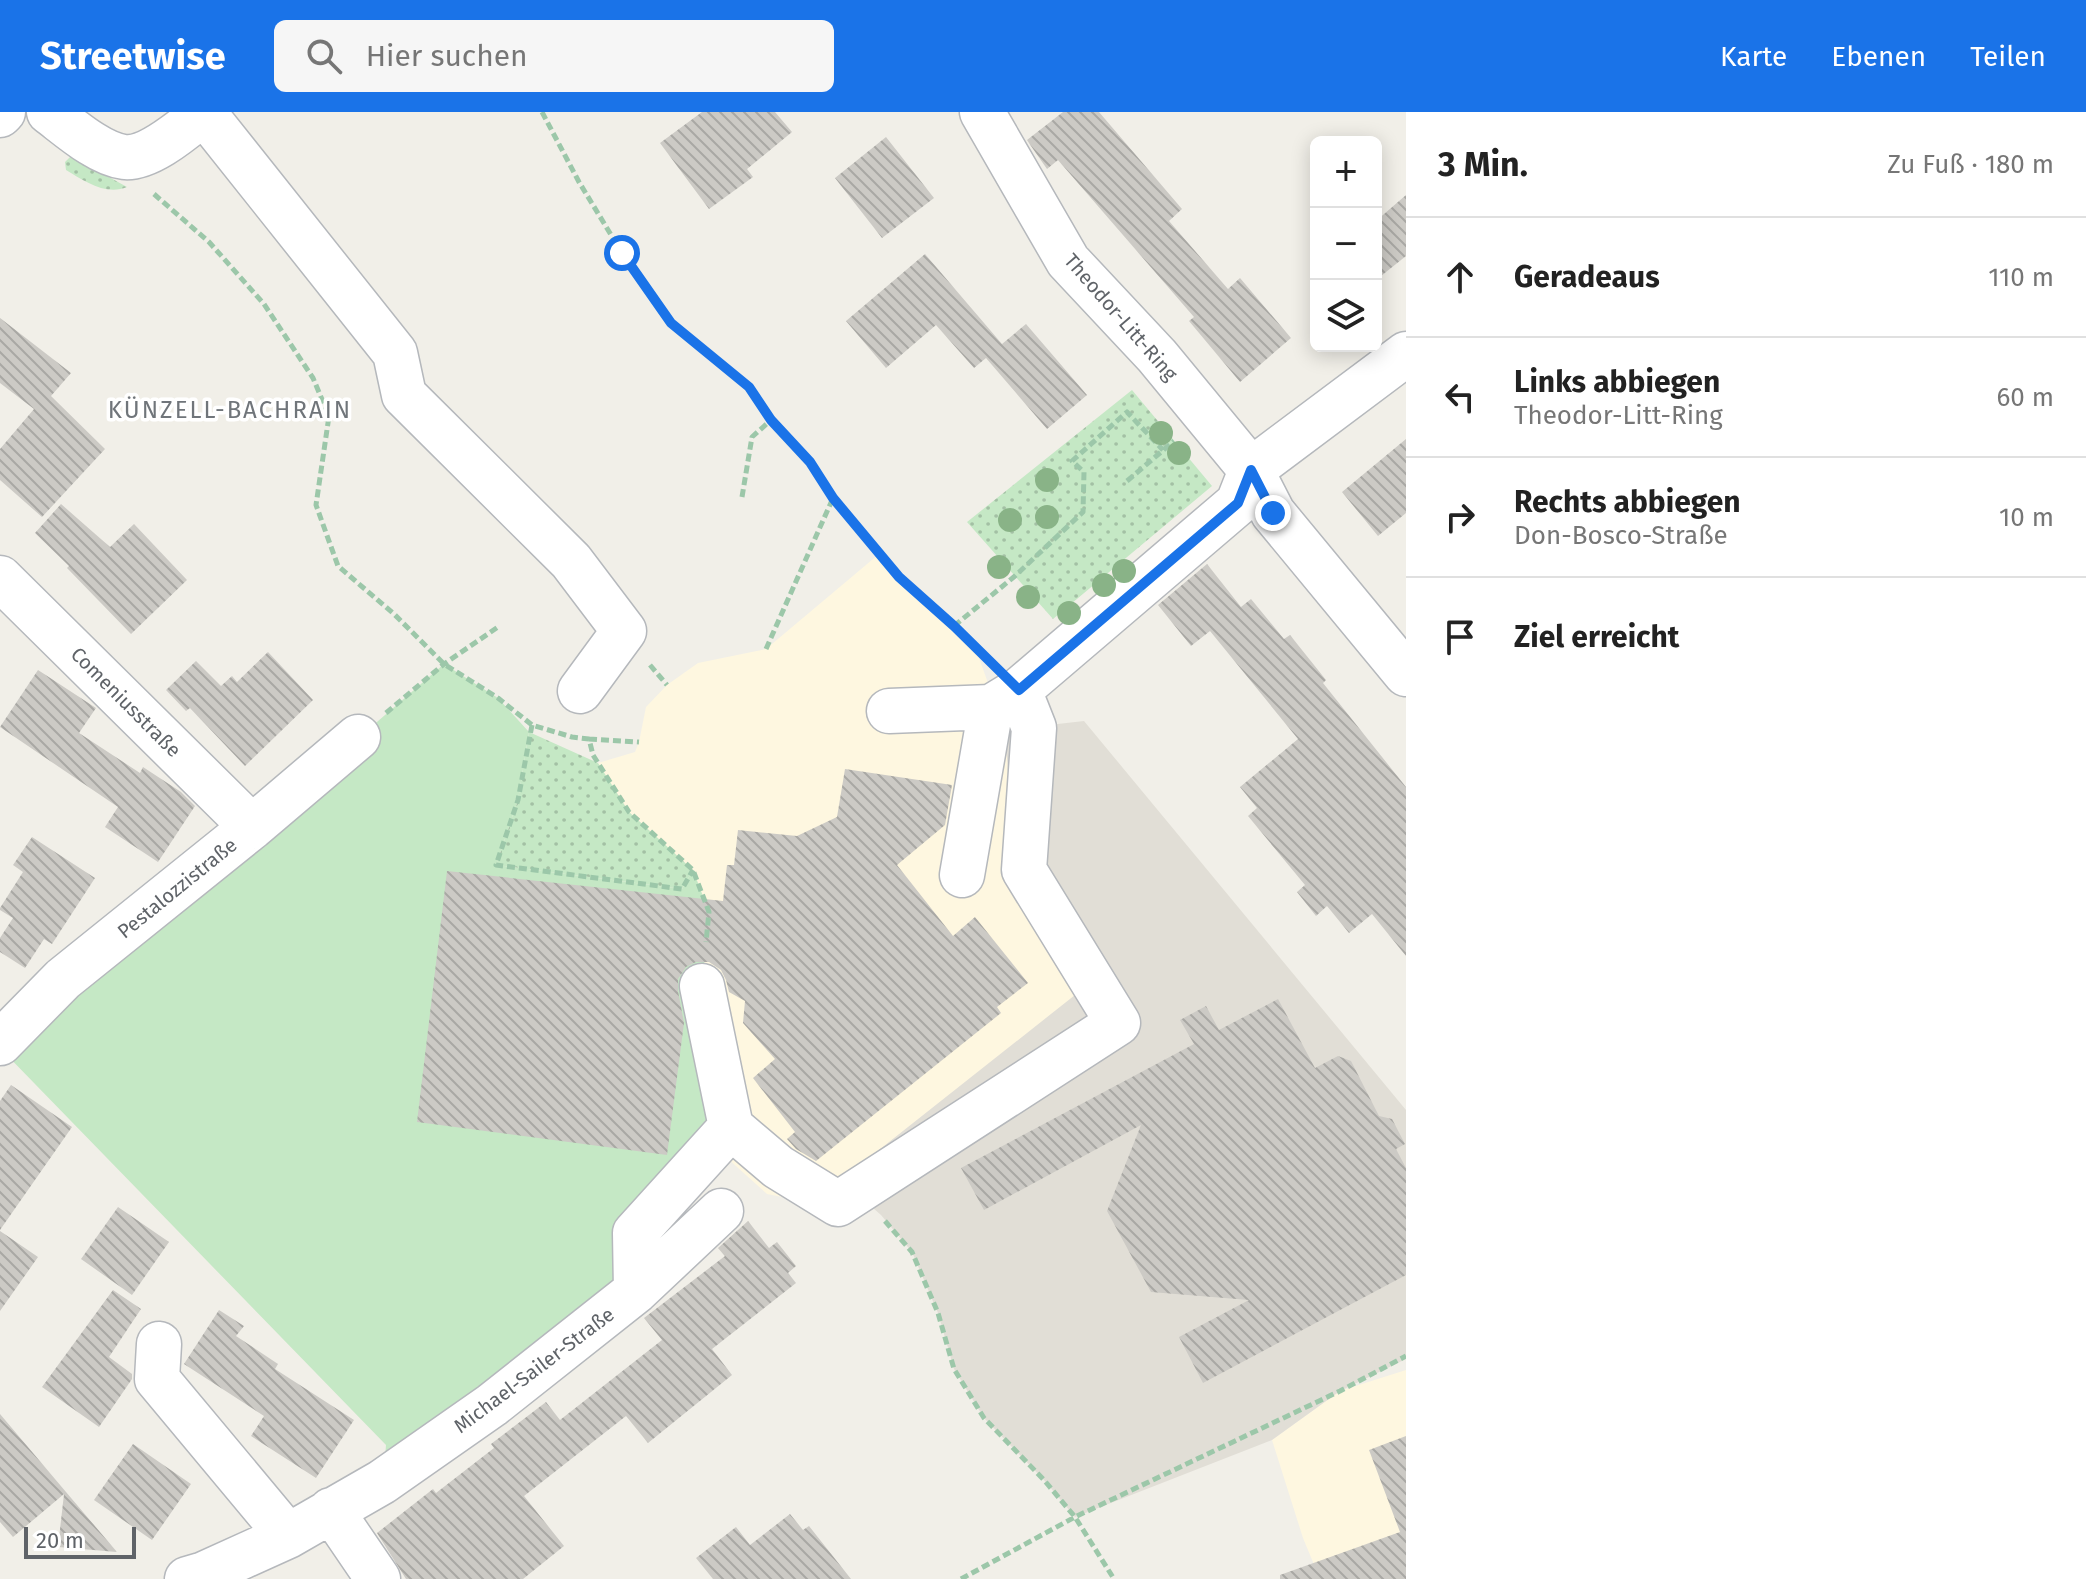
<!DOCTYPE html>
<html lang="de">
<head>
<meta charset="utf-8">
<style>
	:root { --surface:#fff; --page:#f6f6f6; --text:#222; --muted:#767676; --line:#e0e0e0; --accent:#1a73e8 }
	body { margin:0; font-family:"Fira Sans",sans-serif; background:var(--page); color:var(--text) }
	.controls { position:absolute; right:24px; top:24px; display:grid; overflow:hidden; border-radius:12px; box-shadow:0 4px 20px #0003 }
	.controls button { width:72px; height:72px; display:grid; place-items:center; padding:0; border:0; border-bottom:2px solid var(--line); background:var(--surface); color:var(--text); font:40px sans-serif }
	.scale { position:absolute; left:24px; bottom:20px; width:112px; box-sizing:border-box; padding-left:8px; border:4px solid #5f6368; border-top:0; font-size:22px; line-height:28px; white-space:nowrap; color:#5f6368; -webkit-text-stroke:6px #fff; paint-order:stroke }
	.stop { position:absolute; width:24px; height:24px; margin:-18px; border:6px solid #1a73e8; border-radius:50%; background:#fff }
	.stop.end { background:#1a73e8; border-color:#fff; box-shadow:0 2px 8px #0008 }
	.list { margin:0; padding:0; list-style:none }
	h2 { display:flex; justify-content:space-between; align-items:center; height:104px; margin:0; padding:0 32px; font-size:34px }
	h2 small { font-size:26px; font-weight:400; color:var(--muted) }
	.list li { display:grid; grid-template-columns:52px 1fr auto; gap:24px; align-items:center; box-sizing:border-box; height:120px; padding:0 32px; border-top:2px solid var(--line) }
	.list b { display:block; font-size:30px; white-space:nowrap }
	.list p { margin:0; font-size:26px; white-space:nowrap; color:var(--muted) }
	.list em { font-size:26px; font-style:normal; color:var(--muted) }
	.icon { flex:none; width:44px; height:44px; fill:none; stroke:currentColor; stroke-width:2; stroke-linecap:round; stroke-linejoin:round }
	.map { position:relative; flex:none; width:1406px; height:1467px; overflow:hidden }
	header { display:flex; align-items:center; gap:48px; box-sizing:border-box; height:112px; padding:0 40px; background:var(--accent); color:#fff }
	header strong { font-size:38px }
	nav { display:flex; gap:44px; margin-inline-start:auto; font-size:28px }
	.search { width:560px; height:72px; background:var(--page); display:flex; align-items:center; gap:20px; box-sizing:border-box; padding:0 28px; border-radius:12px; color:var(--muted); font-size:30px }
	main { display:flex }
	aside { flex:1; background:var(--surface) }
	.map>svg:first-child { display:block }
	.commercial { fill:#fef7e0 }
	.education { fill:#e1ded6 }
	.grass { fill:url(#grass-dots) }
	.garden { fill:#c5e8c5 }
	.building { fill:url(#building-back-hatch) }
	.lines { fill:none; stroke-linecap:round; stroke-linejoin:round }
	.minor-casing { stroke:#b5b8bc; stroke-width:47 }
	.path { stroke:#9cc7a9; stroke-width:5; stroke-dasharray:8 4; stroke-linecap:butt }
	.minor { stroke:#fff; stroke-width:44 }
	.tree { fill:#89b387 }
	.route { stroke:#1a73e8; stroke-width:10 }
	.labels { text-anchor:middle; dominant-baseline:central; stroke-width:7; stroke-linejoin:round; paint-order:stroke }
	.street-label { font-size:20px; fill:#5f6368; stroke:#fff }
	.quarter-label { font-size:24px; letter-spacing:2px; fill:#70757a; stroke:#fff }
</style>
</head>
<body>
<header>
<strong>Streetwise</strong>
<div class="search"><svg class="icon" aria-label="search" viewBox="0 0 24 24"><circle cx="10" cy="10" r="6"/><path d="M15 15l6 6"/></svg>Hier suchen</div>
<nav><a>Karte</a><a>Ebenen</a><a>Teilen</a></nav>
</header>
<main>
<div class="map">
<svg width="1406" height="1467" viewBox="0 0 1406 1467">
	<defs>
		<pattern id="grass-dots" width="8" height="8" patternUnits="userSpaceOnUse" patternTransform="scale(2)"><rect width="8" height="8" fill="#c5e8c5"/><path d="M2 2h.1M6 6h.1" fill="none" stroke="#a3c0a4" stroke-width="1.8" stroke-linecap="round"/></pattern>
		<pattern id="building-back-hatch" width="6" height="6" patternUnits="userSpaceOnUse" patternTransform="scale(2)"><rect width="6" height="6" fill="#cccac5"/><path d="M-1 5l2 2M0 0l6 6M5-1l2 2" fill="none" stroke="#a9a8a4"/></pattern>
	</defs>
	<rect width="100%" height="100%" fill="#f1efe8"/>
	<path class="commercial" d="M 879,442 L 899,465 L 975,535 L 1005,618 L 1076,883 L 812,1091 L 767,1082 L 707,1028 L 702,874 L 709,800 L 693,758 L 629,700 L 598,651 L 635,640 L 639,630 L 646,595 L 667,573 L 698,551 L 766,537 Z
		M 1406,1258 L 1406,1467 L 1320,1467 L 1303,1426 L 1272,1328 L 1340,1279 Z"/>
	<path class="education" d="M 1084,609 L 1406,998 L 1406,1247 L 1340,1279 L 1272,1328 L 1075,1405 L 1044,1368 L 984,1306 L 954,1257 L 938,1201 L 912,1140 L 881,1103 L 841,1068 L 1075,883 L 1016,773 L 1005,618 Z"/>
	<path class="grass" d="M 71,44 L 127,75 C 106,84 84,69 66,58 L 65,50 Z
		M 1132,278 L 1212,374 L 1053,507 L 967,410 Z
		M 529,620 L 598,651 L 629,700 L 693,758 L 682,777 L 496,753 L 518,688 Z"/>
	<path class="garden" d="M 444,552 L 498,586 L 529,620 L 518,688 L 496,753 L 682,777 L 693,758 L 709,800 L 702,874 L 731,1015 L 635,1121 L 637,1179 L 383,1370 L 386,1333 L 0,936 Z"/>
	<path class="building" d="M 702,0 L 775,0 L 792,20 L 747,57 L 753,65 L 709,97 L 660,31 Z
		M 1063,0 L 1099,0 L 1182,97 L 1169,109 L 1228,177 L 1240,166 L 1291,226 L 1240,270 L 1189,209 L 1194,205 L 1058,48 L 1047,57 L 1031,34 L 1027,28 Z
		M 886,25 L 934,86 L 882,126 L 835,66 Z
		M 1406,83 L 1406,144 L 1376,168 L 1376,109 Z
		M 925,142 L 1002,232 L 1026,212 L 1087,283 L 1047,317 L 986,246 L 974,256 L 936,213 L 886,256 L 846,209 Z
		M 0,206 L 71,261 L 51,284 L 105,337 L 42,405 L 0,368 L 0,337 L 34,297 L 0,271 Z
		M 1406,327 L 1406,401 L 1378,424 L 1342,380 Z
		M 61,392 L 110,435 L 134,412 L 187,468 L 131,522 L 67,456 L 69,454 L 35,421 Z
		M 1207,452 L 1241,495 L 1251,487 L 1284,527 L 1290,523 L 1326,568 L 1323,571 L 1406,675 L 1406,844 L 1372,802 L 1349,821 L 1327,794 L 1316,804 L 1297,780 L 1305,773 L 1248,704 L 1257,696 L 1240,675 L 1298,627 L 1210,519 L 1191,534 L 1158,493 Z
		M 268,540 L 313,588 L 245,654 L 190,596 L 186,599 L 166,578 L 196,549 L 221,574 L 232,564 L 237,570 Z
		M 38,558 L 96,596 L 79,621 L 140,661 L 143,655 L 181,680 L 195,694 L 158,750 L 105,715 L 118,695 L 0,615 Z
		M 845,657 L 952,673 L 945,713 L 897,753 L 953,824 L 975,805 L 1028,871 L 997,895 L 1001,901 L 816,1049 L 796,1037 L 787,1027 L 795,1020 L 753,966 L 775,947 L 743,911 L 745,889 L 729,880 L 726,868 L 721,858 L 709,850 L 696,850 L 686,855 L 678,867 L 678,879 L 684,911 L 667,1043 L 417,1010 L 447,759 L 723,789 L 727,753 L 734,753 L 738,718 L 797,724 L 837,705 Z
		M 32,725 L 95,766 L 52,832 L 44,827 L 25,856 L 0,840 L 0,826 L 13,806 L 0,798 L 0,796 L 23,760 L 13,753 Z
		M 1278,887 L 1315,956 L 1338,944 L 1351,949 L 1379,1004 L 1392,1007 L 1405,1032 L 1396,1037 L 1406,1056 L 1406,1163 L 1203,1271 L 1179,1225 L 1249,1188 L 1151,1180 L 1107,1099 L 1141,1013 L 984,1098 L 961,1056 L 1194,932 L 1180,908 L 1206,894 L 1219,918 Z
		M 11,973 L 72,1015 L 0,1118 L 0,989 Z
		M 118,1095 L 169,1130 L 132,1183 L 81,1147 Z
		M 748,1109 L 769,1136 L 777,1130 L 796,1154 L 788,1161 L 796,1171 L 712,1237 L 732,1263 L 648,1331 L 626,1304 L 524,1384 L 564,1434 L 523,1467 L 406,1467 L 377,1421 L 433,1377 L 436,1381 L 494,1336 L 491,1332 L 546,1290 L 560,1308 L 662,1228 L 644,1206 L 725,1144 L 718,1136 Z
		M 0,1119 L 38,1145 L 0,1199 Z
		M 113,1178 L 141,1197 L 109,1245 L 132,1262 L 132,1267 L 99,1315 L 42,1275 Z
		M 219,1198 L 244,1214 L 236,1224 L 278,1252 L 275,1257 L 354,1308 L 316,1366 L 251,1324 L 264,1304 L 184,1252 Z
		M 0,1302 L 66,1380 L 117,1440 L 58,1435 L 64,1382 L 13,1425 L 0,1410 Z
		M 1406,1324 L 1406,1467 L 1280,1467 L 1280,1463 L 1400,1420 L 1369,1338 Z
		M 133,1332 L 191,1372 L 152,1428 L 94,1388 Z
		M 790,1402 L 803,1418 L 809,1414 L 851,1467 L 713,1467 L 696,1446 L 736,1415 L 750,1433 Z"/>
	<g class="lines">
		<g class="minor-casing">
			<path id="minor" d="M 49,0 C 69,15 99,42 124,45 C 149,48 186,15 205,0
				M 982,0 L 1068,149 L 1157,244 L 1251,358 L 1273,401 L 1406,562
				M 204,1 L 395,241 L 404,283 L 571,449 L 624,519 L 580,579
				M 0,3 L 3,0
				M 0,466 L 252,715
				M 889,599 L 991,595
				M 962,763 L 991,595 L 1019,578 L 1238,391 L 1251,358 L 1406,242
				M 0,931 L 63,867 L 252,715 L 358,625
				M 731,1015 L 778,1055 L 838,1092 L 1118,911 L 1024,758 L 1034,616 L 1019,578
				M 636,1179 L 635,1121 L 731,1015 L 702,874
				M 159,1232 L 157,1267 L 288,1424
				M 331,1398 L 378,1467
				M 187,1467 L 204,1462 L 288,1424 L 382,1370 L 492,1293 L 636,1179 L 721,1099"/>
		</g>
		<path class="path" d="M 542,0 L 579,70 L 622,141 L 671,211 L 749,275 L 771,308 L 810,350 L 833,386 L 879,442 L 899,465 L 989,549
			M 154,82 L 209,130 L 264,192 L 313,266 L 329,304 L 316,393 L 338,454 L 394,502 L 444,552 L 498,586 L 532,613 L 572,625 L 589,627 L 593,643 L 629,700 L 693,758 L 709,800 L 706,830
			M 1127,369 L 1174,329
			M 742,385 L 752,325 L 771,308
			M 954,514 L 1015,464 L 1083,400 L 1084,360 L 1072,349 L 1127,300 L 1163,338
			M 766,537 L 833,386
			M 650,553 L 667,573
			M 386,601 L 444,552 L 498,515
			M 532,613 L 518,688 L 496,753 L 682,777 L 693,758
			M 589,627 L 639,630
			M 885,1109 L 912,1140 L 938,1201 L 954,1257 L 984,1306 L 1044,1368 L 1075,1405 L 1114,1467
			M 961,1467 L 1075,1405 L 1340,1279 L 1406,1244"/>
		<use href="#minor" class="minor"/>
	</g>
	<g class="tree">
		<circle cx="1161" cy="321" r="12"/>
		<circle cx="1179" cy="341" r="12"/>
		<circle cx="1047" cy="368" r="12"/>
		<circle cx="1047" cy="405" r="12"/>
		<circle cx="1010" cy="408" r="12"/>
		<circle cx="999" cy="455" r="12"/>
		<circle cx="1124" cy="459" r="12"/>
		<circle cx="1104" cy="473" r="12"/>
		<circle cx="1028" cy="485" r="12"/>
		<circle cx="1069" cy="501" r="12"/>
	</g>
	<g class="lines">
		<path class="route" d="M 622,141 L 671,211 L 749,275 L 771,308 L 810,350 L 833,386 L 899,465 L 954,514 L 1019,578 L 1238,391 L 1251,358 L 1273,401"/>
	</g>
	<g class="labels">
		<g class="street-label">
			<text transform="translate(1121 205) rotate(49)">Theodor-Litt-Ring</text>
			<text transform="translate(126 590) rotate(45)">Comeniusstraße</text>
			<text transform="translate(177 776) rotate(-39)">Pestalozzistraße</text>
			<text transform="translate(534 1258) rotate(-37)">Michael-Sailer-Straße</text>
		</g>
		<g class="quarter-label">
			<text x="230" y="298">KÜNZELL-BACHRAIN</text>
		</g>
	</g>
</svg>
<div class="controls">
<button>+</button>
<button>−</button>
<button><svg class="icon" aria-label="layers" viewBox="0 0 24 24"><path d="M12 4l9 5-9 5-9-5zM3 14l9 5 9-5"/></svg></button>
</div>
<div class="scale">20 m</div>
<div class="stop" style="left:622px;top:141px"></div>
<div class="stop end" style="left:1273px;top:401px"></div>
</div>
<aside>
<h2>3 Min.<small>Zu Fuß · 180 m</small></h2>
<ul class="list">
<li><svg class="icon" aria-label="ahead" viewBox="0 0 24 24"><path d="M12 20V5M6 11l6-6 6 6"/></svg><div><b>Geradeaus</b></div><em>110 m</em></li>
<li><svg class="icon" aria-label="left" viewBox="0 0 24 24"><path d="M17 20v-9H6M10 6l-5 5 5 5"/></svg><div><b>Links abbiegen</b><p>Theodor-Litt-Ring</p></div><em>60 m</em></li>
<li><svg class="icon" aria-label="right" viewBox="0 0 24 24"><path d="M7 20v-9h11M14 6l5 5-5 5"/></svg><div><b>Rechts abbiegen</b><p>Don-Bosco-Straße</p></div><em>10 m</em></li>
<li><svg class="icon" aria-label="arrive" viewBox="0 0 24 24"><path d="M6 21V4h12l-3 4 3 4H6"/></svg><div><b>Ziel erreicht</b></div></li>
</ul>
</aside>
</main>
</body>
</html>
